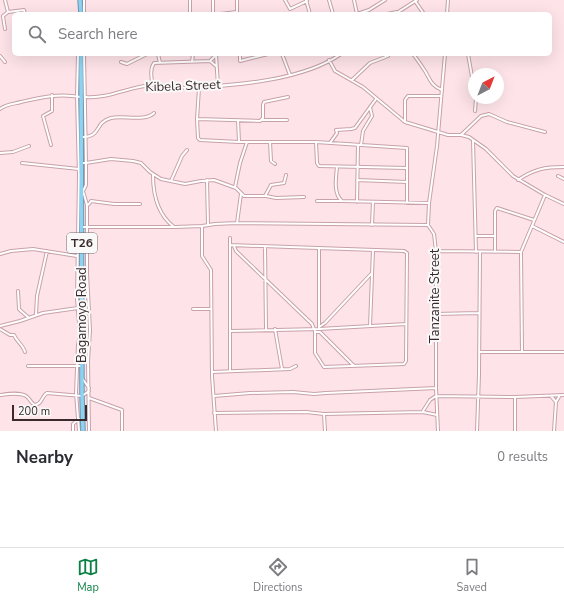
<!DOCTYPE html>
<html lang="en">
<head>
<meta charset="utf-8">
<style>
	:root { --surface:#fff; --page:#f7f7f7; --text:#2b2b33; --muted:#7c7c81; --line:#e1e1e2; --accent:#0b8043 }
	body { margin:0; font-family:"Nunito Sans",sans-serif; background:var(--page); color:var(--text) }
	.compass { position:absolute; left:468px; top:68px; width:36px; height:36px; border-radius:50%; background:var(--surface); box-shadow:0 4px 16px #0002; rotate:42deg }
	.scale { position:absolute; left:12px; bottom:10px; width:75px; box-sizing:border-box; padding-left:4px; border:2px solid #3a2a2d; border-top:0; font-size:11px; line-height:14px; white-space:nowrap; color:#3a2a2d; -webkit-text-stroke:3px #f9f9f9; paint-order:stroke }
	.list { margin:0; padding:0; list-style:none }
	h2 { display:flex; justify-content:space-between; align-items:center; height:52px; margin:0; padding:0 16px; font-size:17px }
	h2 small { font-size:13px; font-weight:400; color:var(--muted) }
	.icon { flex:none; width:22px; height:22px; fill:none; stroke:currentColor; stroke-width:2; stroke-linecap:round; stroke-linejoin:round }
	.map { position:relative; flex:none; width:564px; height:431px; overflow:hidden }
	.search { position:absolute; background:var(--surface); box-shadow:0 4px 16px #0002; left:12px; right:12px; top:12px; height:44px; display:flex; align-items:center; gap:10px; box-sizing:border-box; padding:0 14px; border-radius:6px; color:var(--muted); font-size:15px }
	.sheet { height:116px; background:var(--surface) }
	nav { display:flex; justify-content:space-around; align-items:center; box-sizing:border-box; height:56px; border-top:1px solid var(--line); background:var(--surface); font-size:11px; color:var(--muted) }
	nav a { display:grid; justify-items:center; gap:2px }
	nav .on { color:var(--accent) }
	.map>svg:first-child { display:block }
	.lines { fill:none; stroke-linecap:round; stroke-linejoin:round }
	.street-casing { stroke:#c8a1a9; stroke-width:4 }
	.highway-casing { stroke:#7197ad; stroke-width:5.5 }
	.street { stroke:#fff; stroke-width:2 }
	.highway { stroke:#8ed2f2; stroke-width:3.5 }
	.labels { text-anchor:middle; dominant-baseline:central; stroke-width:4; stroke-linejoin:round; paint-order:stroke }
	.shield { fill:#f9f9f9; stroke:#73686a; stroke-width:1 }
	.shield-label { font-size:12px; font-weight:bold; fill:#3a2a2d }
	.street-label { font-size:13px; fill:#3a2a2d; stroke:#f9f9f9 }
</style>
</head>
<body>
<div class="map">
<svg width="564" height="431" viewBox="0 0 564 431">
	<rect width="100%" height="100%" fill="#fee4e9"/>
	<g class="lines">
		<g class="street-casing">
			<path id="street" d="M 5,0 L 8,12 L 24,10 L 25,14
				M 84,0 L 84,14
				M 237,0 L 237,14
				M 285,0 L 290,9 L 307,1
				M 306,0 L 310,14
				M 329,0 L 333,14
				M 354,0 L 357,14
				M 415,1 L 424,14
				M 190,14 L 190,0
				M 213,14 L 213,0
				M 220,14 L 237,12
				M 357,14 L 369,10 L 385,0
				M 387,14 L 397,12
				M 395,14 L 417,0
				M 447,14 L 448,0
				M 5,29 L 3,16 L 8,12
				M 78,54 L 77,96 L 79,176 L 77,299 L 80,335 L 78,345 L 76,393 L 79,431
				M 84,54 L 86,163 L 86,185 L 83,191 L 87,205 L 87,274 L 90,330 L 88,361 L 89,431
				M 158,54 L 160,63
				M 240,54 L 240,61 L 268,54
				M 282,54 L 290,75
				M 413,54 C 417,59 421,65 425,71 C 430,79 431,86 442,90
				M 468,54 L 474,88
				M 216,55 L 218,86
				M 0,56 L 5,62
				M 329,60 L 335,71 L 363,87 L 405,122 L 448,135 L 461,135 L 469,137 L 486,149 L 513,176 L 545,195 L 564,204
				M 210,61 L 216,66
				M 121,62 L 127,64 L 147,54
				M 192,62 L 193,54
				M 352,80 L 370,63 L 388,56
				M 153,85 C 151,78 150,69 154,63 L 210,61 L 216,55
				M 199,88 L 197,119 L 198,138 L 200,140 L 239,142 L 316,142 L 407,148 L 407,203
				M 86,97 C 109,99 130,86 153,85 C 165,84 177,88 190,88 C 236,85 302,81 341,54
				M 0,109 C 6,104 14,104 21,102 C 43,97 58,93 81,97
				M 475,111 L 476,98
				M 197,119 L 260,121 L 263,118 L 263,105 L 264,102 L 288,97
				M 238,120 L 239,142
				M 262,120 L 287,120
				M 405,122 L 405,100 L 408,96 L 441,96
				M 461,135 L 481,116 L 489,114 L 507,122 L 545,132
				M 81,137 C 103,137 93,123 111,118 C 123,115 145,122 154,113
				M 473,140 L 476,252
				M 270,142 L 271,161 L 275,164
				M 316,142 L 317,163 L 319,166 L 407,168
				M 330,143 L 337,133 L 336,130 L 351,129 L 355,128 L 376,99
				M 51,145 L 43,116 L 52,111 L 52,95
				M 361,145 L 363,131 L 372,116 L 370,107
				M 0,153 L 13,152 L 29,146
				M 22,163 L 79,169
				M 82,163 L 86,163 L 111,159 L 133,161 L 141,163 L 150,172 L 161,179 L 185,184 L 201,181 L 214,180 L 236,188 L 244,196 L 265,196 L 271,185 L 284,183 L 286,175
				M 337,167 C 336,177 333,194 342,201 L 429,203
				M 153,175 C 153,195 157,214 174,227
				M 558,176 L 564,179
				M 207,180 L 208,224
				M 357,180 L 407,182
				M 518,180 C 534,169 545,167 564,167
				M 171,181 L 182,156 L 187,150
				M 235,187 L 240,163 L 247,142
				M 266,196 L 276,198 L 304,197
				M 317,201 L 342,201
				M 357,202 L 358,145
				M 87,205 L 89,204 L 91,201 L 114,204 L 140,204
				M 237,223 L 241,194
				M 372,225 L 373,202
				M 202,226 L 202,256 L 211,270 L 212,376 L 216,431
				M 532,226 L 564,242
				M 82,227 L 175,227 L 202,226 L 215,224 L 237,223 L 428,225
				M 476,236 L 494,236
				M 230,238 L 230,371
				M 230,245 L 404,251 L 407,253 L 406,361 L 404,364 L 324,367 L 315,353 L 315,329
				M 234,246 L 236,251 L 312,324 L 314,329
				M 265,246 L 266,329
				M 319,248 L 319,329
				M 436,251 L 521,252
				M 495,252 L 495,211 L 497,208 L 534,220
				M 0,254 L 11,251 L 33,249 L 77,256
				M 18,291 L 19,309 L 21,311 L 29,318
				M 193,309 L 211,309
				M 36,314 L 37,296 L 47,251
				M 435,314 L 479,313
				M 0,326 L 20,321 L 43,313 L 78,308
				M 370,326 L 373,250
				M 319,327 L 325,323 L 371,274
				M 0,329 L 10,335 L 14,335 C 17,342 23,345 25,352
				M 275,329 L 282,369
				M 230,331 L 319,329 L 406,324
				M 315,332 L 320,332 L 354,366
				M 479,352 L 564,352
				M 522,352 L 521,252 L 545,195
				M 28,366 L 82,366
				M 212,372 L 290,369 L 296,366
				M 82,378 L 89,388
				M 0,395 C 8,394 19,392 26,396 C 31,399 30,403 35,405 C 43,404 41,396 47,393 L 82,396 L 89,391
				M 214,396 L 250,393 L 293,392 L 314,394 L 326,393 L 436,388
				M 551,396 L 556,402 L 554,431
				M 89,398 L 122,410 L 122,431
				M 556,402 L 560,395
				M 423,411 L 430,400 L 436,396 L 515,397 L 564,395
				M 214,413 L 306,412 L 324,414 L 423,412 L 437,415
				M 324,414 L 325,431
				M 73,431 L 73,424 L 79,419
				M 438,431 L 436,388 L 436,251 L 434,234 L 428,225 L 429,203 L 437,146 L 445,54
				M 477,431 L 479,374 L 480,252
				M 515,431 L 515,397"/>
		</g>
		<g class="highway-casing">
			<path id="highway" d="M 80,0 L 81,14
				M 81,54 L 82,396 L 83,431"/>
		</g>
		<use href="#street" class="street"/>
		<use href="#highway" class="highway"/>
	</g>
	<g class="labels">
		<rect class="shield" x="67" y="233" width="30" height="20" rx="3"/>
		<g class="shield-label">
			<text x="82" y="243">T26</text>
		</g>
		<g class="street-label">
			<text transform="translate(183 86) rotate(-2)">Kibela Street</text>
			<text transform="translate(435 296) rotate(-90)">Tanzanite Street</text>
			<text transform="translate(82 315) rotate(-90)">Bagamoyo Road</text>
		</g>
	</g>
</svg>
<svg class="compass" viewBox="-18 -18 36 36"><path d="M0-13l5 13h-10z" fill="#e53935"/><path d="M0 13l5-13h-10z" fill="#7c7c81"/></svg>
<div class="scale">200 m</div>
<div class="search"><svg class="icon" aria-label="search" viewBox="0 0 24 24"><circle cx="10" cy="10" r="6"/><path d="M15 15l6 6"/></svg>Search here</div>
</div>
<section class="sheet">
<h2>Nearby<small>0 results</small></h2>
<ul class="list">
</ul>
</section>
<nav>
<a class="on"><svg class="icon" aria-label="map" viewBox="0 0 24 24"><path d="M3 6l6-2 6 2 6-2v14l-6 2-6-2-6 2zM9 4v14M15 6v14"/></svg>Map</a>
<a><svg class="icon" aria-label="directions" viewBox="0 0 24 24"><path d="M12 3l9 9-9 9-9-9zM9 14v-3h6M13 9l2 2-2 2"/></svg>Directions</a>
<a><svg class="icon" aria-label="saved" viewBox="0 0 24 24"><path d="M7 4h10v16l-5-4-5 4z"/></svg>Saved</a>
</nav>
</body>
</html>
